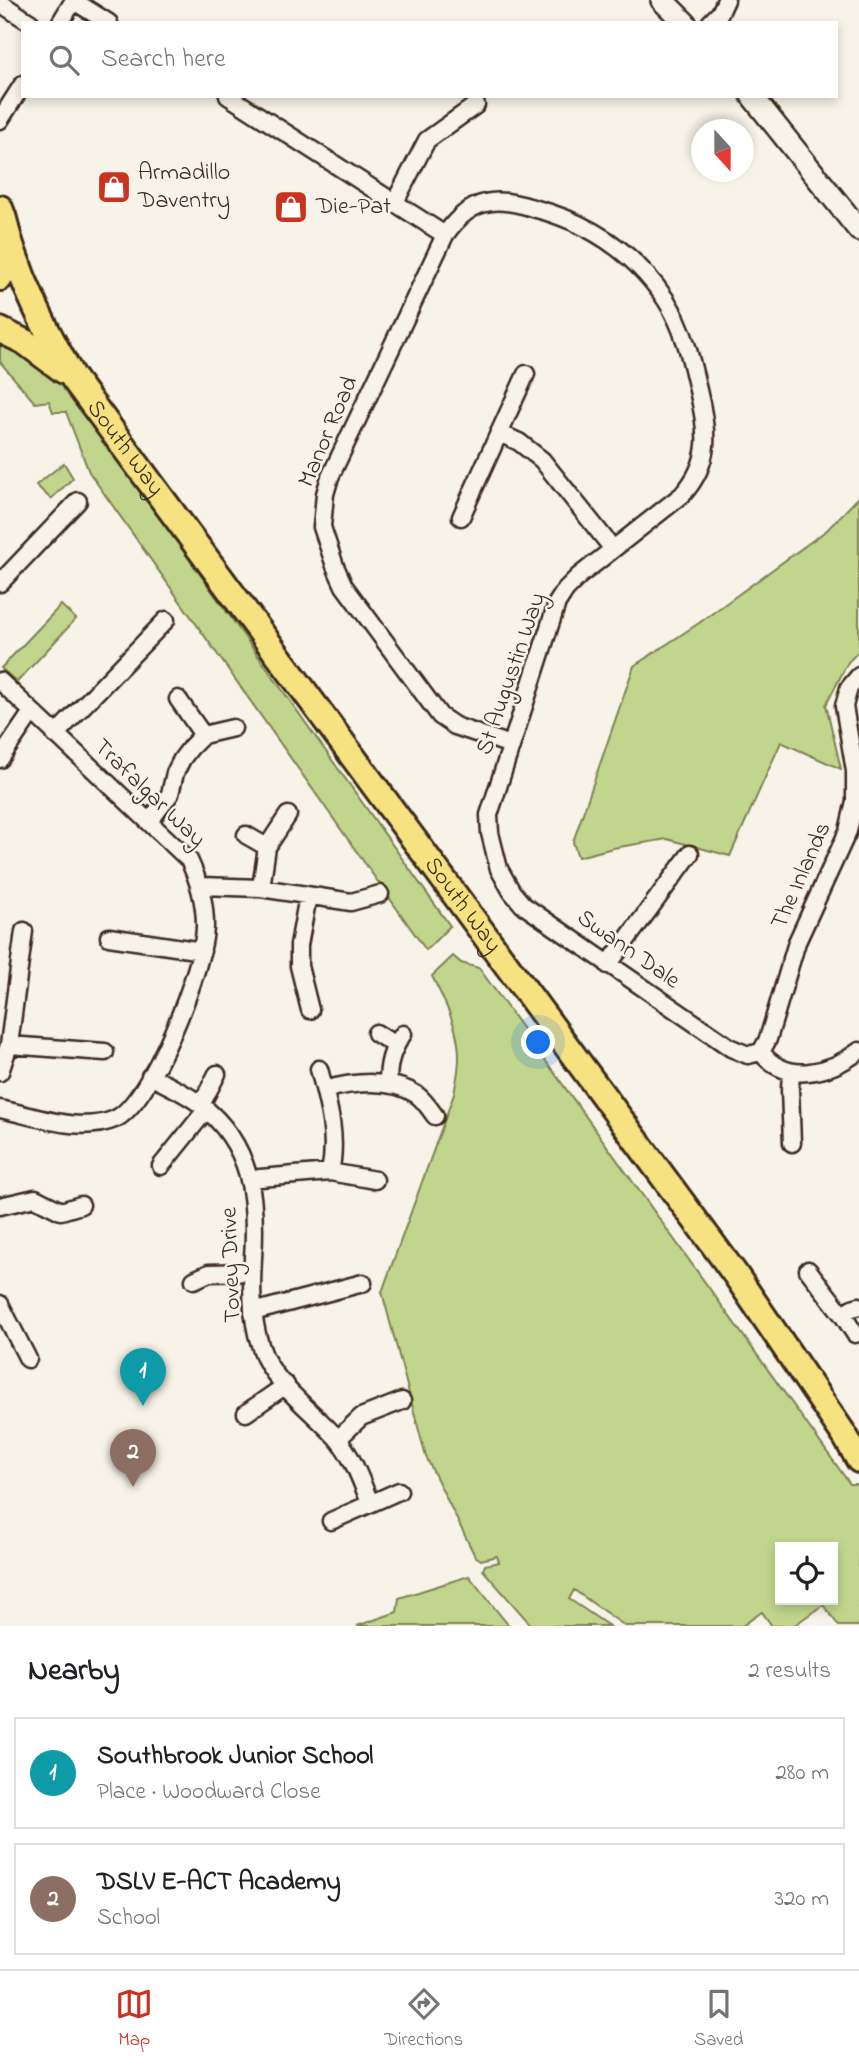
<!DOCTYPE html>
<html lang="en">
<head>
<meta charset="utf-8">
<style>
	:root { --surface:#fff; --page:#f2f2f2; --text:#202124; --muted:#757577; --line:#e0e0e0; --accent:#c8321e }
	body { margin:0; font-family:"Indie Flower",sans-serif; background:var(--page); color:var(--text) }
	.controls { position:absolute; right:21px; bottom:21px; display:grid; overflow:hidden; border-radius:0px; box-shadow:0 4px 10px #0003 }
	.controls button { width:63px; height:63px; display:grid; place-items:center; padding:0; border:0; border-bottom:2px solid var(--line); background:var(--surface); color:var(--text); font:35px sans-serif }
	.compass { position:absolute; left:691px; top:119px; width:63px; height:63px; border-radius:50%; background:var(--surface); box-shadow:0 4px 10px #0003; rotate:159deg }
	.you { position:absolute; left:539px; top:1043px; width:24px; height:24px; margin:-18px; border:5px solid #fff; border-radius:50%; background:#1a73e8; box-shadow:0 0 0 10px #1a73e833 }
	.badge { display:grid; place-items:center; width:46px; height:46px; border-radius:50%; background:var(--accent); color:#fff; font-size:23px; font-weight:700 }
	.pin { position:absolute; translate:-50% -58px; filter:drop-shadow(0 2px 4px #0008) }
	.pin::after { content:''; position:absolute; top:37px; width:24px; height:21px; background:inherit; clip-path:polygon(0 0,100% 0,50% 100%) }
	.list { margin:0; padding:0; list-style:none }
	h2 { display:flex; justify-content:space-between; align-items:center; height:91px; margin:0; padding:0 28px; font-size:30px }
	h2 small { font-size:23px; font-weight:400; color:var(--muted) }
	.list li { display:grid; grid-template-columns:46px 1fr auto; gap:21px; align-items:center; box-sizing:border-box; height:112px; margin:0 14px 14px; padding:0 14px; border:2px solid var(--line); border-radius:0px }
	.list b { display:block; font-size:26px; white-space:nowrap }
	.list p { margin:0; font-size:23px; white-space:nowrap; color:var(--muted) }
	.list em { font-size:23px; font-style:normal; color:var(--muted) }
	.icon { flex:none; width:38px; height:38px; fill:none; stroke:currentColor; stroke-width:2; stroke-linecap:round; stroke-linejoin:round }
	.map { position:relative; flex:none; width:859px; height:1626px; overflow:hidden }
	.search { position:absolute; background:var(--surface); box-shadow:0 4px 10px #0003; left:21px; right:21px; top:21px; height:77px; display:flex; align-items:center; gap:18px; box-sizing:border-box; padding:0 24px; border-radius:0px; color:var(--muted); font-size:26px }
	.sheet { height:343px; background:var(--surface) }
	nav { display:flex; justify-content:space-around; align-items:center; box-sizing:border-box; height:98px; border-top:2px solid var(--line); background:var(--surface); font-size:19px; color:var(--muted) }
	nav a { display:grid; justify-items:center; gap:4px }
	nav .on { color:var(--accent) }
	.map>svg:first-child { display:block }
	.green { fill:#c1d68c; stroke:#7e8055; stroke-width:2; fill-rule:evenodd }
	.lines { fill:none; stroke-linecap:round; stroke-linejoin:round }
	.minor-casing { stroke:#3b2a1e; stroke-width:21 }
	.secondary-casing { stroke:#3b2a1e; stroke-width:26 }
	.primary-casing { stroke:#3b2a1e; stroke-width:30 }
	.minor { stroke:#f7f3e8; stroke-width:16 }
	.secondary { stroke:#f7f3e8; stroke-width:21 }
	.primary { stroke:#f7e281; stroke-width:24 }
	.labels { text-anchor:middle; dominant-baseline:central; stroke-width:5; stroke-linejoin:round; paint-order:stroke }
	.poi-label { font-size:24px; fill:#3b2a1e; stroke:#f7f3e8; text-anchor:start }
	.street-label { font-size:24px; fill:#3b2a1e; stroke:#f7f3e8 }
</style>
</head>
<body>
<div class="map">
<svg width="859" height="1626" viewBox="0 0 859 1626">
	<rect width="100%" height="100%" fill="#f7f3e8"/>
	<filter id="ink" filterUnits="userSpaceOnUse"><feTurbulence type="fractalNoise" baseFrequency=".0143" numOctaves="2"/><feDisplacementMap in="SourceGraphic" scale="14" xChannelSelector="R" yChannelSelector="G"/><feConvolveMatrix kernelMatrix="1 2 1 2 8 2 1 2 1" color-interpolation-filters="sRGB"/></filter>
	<g filter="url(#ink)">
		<path class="green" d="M 0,336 L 41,361 L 86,408 L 123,466 L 450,926 L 426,950 L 89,472 L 66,412 L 53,412 L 49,401 L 35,403 L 0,362 Z
			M 64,463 L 73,478 L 51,499 L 36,485 Z
			M 859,497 L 859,651 L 848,662 L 826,705 L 841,769 L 781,742 L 730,856 L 667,839 L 613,848 L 578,857 L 573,842 L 634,666 L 699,623 L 827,530 Z
			M 61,605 L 76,619 L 17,682 L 1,668 Z
			M 453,956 L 461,963 L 479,968 L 850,1484 L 859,1484 L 859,1626 L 839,1626 L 823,1605 L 793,1626 L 772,1626 L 762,1612 L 742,1626 L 625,1626 L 574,1590 L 569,1599 L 609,1626 L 532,1626 L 483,1570 L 485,1565 L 499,1562 L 497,1556 L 481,1560 L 475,1556 L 426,1457 L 382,1292 L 454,1094 C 457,1078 461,1060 458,1044 C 455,1020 442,997 432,976 ZM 780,1547 L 833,1547 L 833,1600 L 780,1600 Z
			M 469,1576 L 509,1626 L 357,1626 L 397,1612 L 399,1598 Z"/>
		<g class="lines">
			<g class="minor-casing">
				<path id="minor" d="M 74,1 L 109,23
					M 0,3 L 31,23
					M 60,23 L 74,0
					M 710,23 L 720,13 L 726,0
					M 228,96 L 445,235
					M 0,120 L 23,84
					M 394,204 L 427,140 L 476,105
					M 499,433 L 526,374
					M 461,517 L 499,433 L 519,442 L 542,460 L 613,549
					M 0,583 L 78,501
					M 0,681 L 189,860 C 199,882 205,901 205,926 C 205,965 151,1103 115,1119 C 80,1134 35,1116 0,1109
					M 178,699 L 203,735
					M 55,735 L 166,620
					M 511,745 L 455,726 L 440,716 L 344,586 L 335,566 L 322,527 L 325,494 L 330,477 L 445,235 C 456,219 471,204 491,202 C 505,200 520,204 533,208 C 588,222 634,252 666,300 C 684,328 691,359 698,390 C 708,431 712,462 682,495 L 579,576 L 566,589 L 557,603 L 489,815 L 490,833 L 499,869 L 512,892 L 523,905 L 731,1048 L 748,1055 L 761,1052
					M 0,759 L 32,712
					M 149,822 L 170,794 L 175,773 L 182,759 L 191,747 L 203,735 L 233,728
					M 246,835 L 267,847
					M 201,886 L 261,888 L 351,902 L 380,894
					M 261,888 L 267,847 L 288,815
					M 308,896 L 299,945 L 299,966 L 310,1010
					M 109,937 L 202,951
					M 608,965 L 690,854
					M 376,1033 L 395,1045
					M 9,1045 L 105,1052
					M 761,1052 L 768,1039 L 797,942 L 848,831 L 855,801 L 855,771 L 844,706 L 849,688 L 859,676
					M 761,1052 C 786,1085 830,1073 859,1051
					M 0,1072 L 9,1045 L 24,931
					M 791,1073 L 790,1089 L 792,1143
					M 150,1076 C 167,1085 186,1093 201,1105 C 252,1145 257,1198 253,1258 C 251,1291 251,1327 265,1358 C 280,1388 313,1412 336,1437 C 352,1455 361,1480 370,1503
					M 388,1084 C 388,1064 391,1051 403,1034
					M 325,1090 C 352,1082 392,1078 417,1095 C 424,1100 430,1109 435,1116
					M 201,1105 L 217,1074
					M 161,1166 L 206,1110
					M 330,1172 L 375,1180
					M 249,1179 L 330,1172 C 338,1137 328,1103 319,1069
					M 0,1206 L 35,1198 L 61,1211 L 81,1205
					M 808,1270 L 842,1314 L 852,1308 L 859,1306
					M 194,1280 L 209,1273 L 252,1272
					M 0,1304 L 28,1359
					M 253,1312 L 363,1283
					M 842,1314 L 855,1334
					M 246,1413 L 286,1385
					M 338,1439 L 361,1417 L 402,1401
					M 331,1521 L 399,1491"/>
			</g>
			<g class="secondary-casing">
				<path id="secondary" d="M 662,0 L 685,23
					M 752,96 L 859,230"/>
			</g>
			<g class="primary-casing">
				<g id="primary">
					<path d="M 0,208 C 10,231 10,255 0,278"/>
					<path id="s1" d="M 7,232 C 23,286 45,329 73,378 L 735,1274 L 845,1436 L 859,1460"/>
					<path d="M 0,330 L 25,342 L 64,371"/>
				</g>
			</g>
			<use href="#minor" class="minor"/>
			<use href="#secondary" class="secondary"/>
			<use href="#primary" class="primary"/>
		</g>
	</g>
	<defs>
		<g id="shop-square" transform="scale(1.75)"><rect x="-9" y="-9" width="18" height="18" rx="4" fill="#c8321e" stroke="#f7f3e8"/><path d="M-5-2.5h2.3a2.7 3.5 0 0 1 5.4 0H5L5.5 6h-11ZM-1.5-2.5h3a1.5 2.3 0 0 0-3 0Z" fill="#fff"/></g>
	</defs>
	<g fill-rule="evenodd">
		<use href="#shop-square" x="114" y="187"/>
		<use href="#shop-square" x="291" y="207"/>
	</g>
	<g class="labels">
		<g class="poi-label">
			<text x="138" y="173">Armadillo<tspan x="138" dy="28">Daventry</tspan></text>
			<text x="316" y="207">Die-Pat</text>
		</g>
		<g class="street-label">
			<text transform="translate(329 432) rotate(-67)">Manor Road</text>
			<text stroke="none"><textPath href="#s1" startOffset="248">South Way</textPath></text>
			<text transform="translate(512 674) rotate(-71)">St Augustin Way</text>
			<text transform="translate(149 794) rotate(44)">Trafalgar Way</text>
			<text transform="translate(802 876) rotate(-66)">The Inlands</text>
			<text stroke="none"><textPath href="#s1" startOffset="816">South Way</textPath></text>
			<text transform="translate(628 950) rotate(35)">Swann Dale</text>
			<text transform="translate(232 1265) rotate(-92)">Tovey Drive</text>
		</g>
	</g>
</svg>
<div class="controls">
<button><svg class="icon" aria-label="locate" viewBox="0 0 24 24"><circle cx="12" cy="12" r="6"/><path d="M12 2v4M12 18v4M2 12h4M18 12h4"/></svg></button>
</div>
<svg class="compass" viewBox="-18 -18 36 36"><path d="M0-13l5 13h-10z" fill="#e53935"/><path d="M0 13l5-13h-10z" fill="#757577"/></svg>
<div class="you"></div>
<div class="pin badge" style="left:143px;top:1406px;background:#0f9aa8">1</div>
<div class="pin badge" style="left:133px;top:1487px;background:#8d6e63">2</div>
<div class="search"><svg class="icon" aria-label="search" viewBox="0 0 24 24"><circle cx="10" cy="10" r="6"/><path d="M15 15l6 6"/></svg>Search here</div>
</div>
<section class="sheet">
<h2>Nearby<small>2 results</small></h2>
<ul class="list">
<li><span class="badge" style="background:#0f9aa8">1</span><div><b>Southbrook Junior School</b><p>Place · Woodward Close</p></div><em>280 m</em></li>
<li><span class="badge" style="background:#8d6e63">2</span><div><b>DSLV E-ACT Academy</b><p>School</p></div><em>320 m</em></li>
</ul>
</section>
<nav>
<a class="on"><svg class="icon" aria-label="map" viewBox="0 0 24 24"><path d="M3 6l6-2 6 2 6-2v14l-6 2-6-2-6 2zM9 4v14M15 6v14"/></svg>Map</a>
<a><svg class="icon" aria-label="directions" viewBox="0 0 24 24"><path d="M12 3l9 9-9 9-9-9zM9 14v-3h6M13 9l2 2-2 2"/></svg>Directions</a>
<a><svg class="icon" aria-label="saved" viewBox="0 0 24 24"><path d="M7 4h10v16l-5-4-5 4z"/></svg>Saved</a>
</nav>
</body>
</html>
